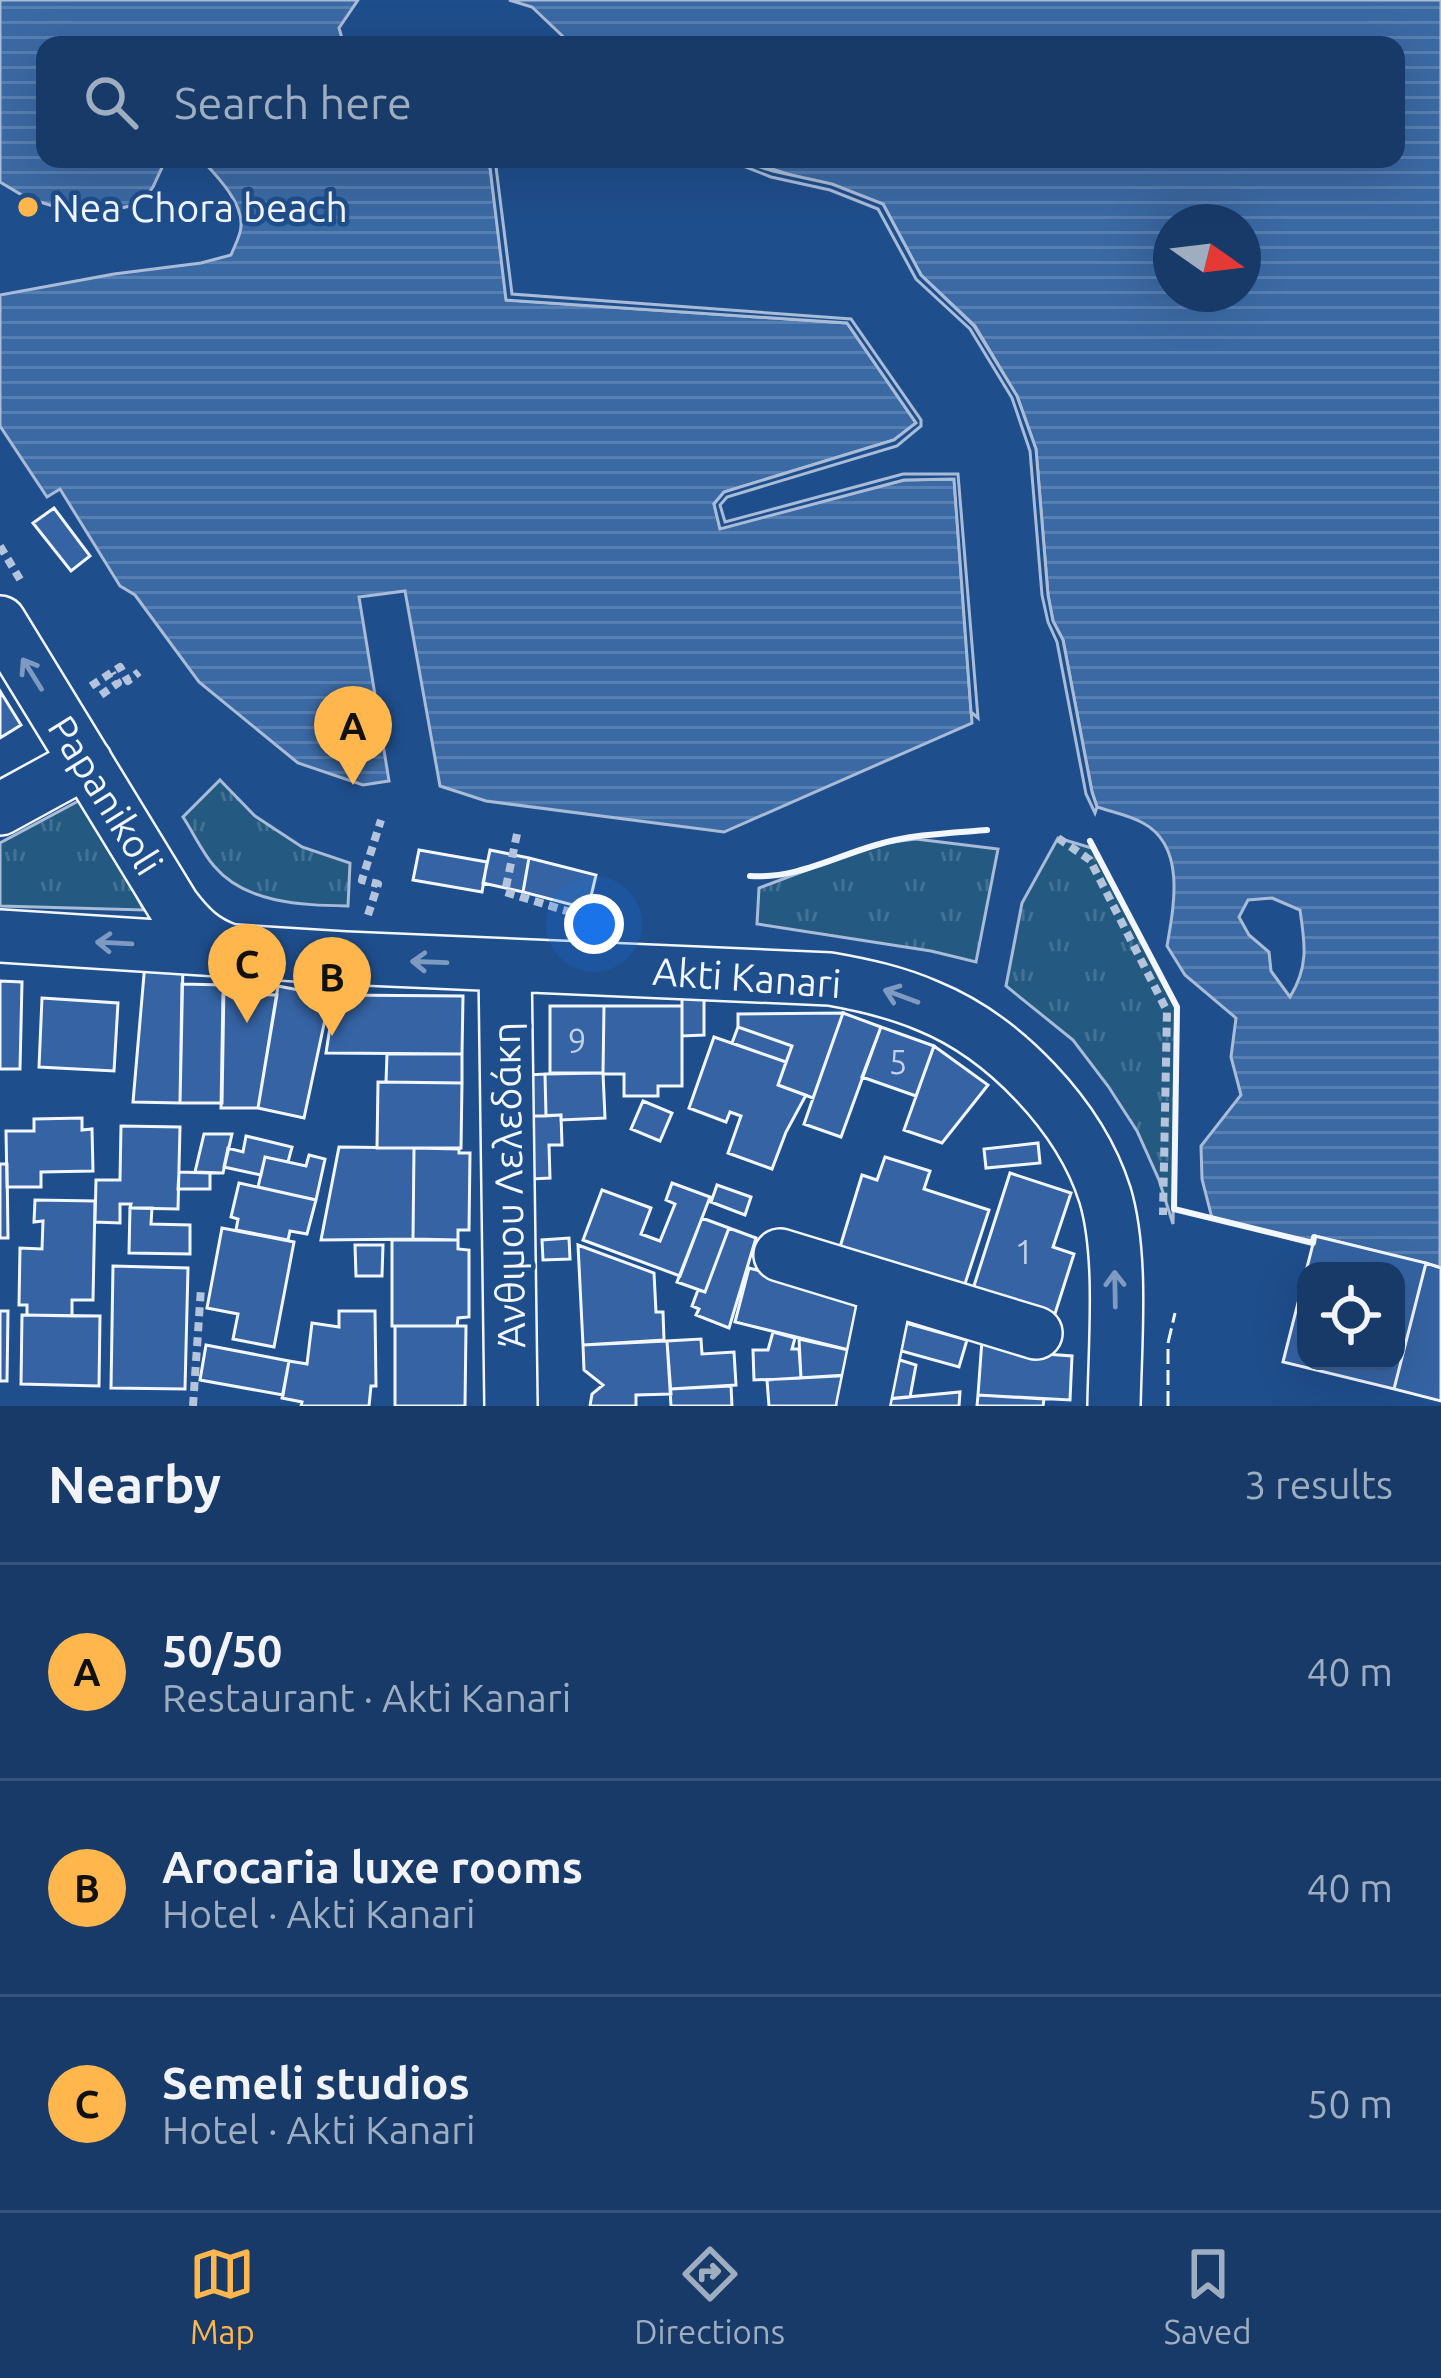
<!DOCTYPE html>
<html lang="en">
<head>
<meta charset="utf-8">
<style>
	:root { --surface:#173a69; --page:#244571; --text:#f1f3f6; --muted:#9eadc0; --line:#36547d; --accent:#ffb74d }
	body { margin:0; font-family:Ubuntu,sans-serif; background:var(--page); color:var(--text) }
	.controls { position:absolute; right:36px; bottom:36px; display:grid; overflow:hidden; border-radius:24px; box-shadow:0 12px 48px #0002 }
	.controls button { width:108px; height:108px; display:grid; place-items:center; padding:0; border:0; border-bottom:3px solid var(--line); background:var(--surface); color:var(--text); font:60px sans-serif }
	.compass { position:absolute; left:1153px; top:204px; width:108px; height:108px; border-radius:50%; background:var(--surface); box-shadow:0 12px 48px #0002; rotate:104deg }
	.you { position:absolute; left:594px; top:924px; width:42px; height:42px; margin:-30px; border:9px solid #fff; border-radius:50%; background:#1a73e8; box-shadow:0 0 0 18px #1a73e833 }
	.badge { display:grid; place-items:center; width:78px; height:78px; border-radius:50%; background:var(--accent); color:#111; font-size:39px; font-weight:700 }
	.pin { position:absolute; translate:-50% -99px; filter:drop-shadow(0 3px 6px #0008) }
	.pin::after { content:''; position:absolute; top:63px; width:42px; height:36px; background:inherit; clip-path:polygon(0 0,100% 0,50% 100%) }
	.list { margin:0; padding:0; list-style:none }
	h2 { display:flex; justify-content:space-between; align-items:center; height:156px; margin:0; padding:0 48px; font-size:51px }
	h2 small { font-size:39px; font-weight:400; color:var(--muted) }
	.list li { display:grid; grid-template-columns:78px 1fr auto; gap:36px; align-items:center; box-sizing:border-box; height:216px; padding:0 48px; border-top:3px solid var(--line) }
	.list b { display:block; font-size:45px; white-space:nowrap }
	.list p { margin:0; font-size:39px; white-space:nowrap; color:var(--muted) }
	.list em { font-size:39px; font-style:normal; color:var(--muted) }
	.icon { flex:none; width:66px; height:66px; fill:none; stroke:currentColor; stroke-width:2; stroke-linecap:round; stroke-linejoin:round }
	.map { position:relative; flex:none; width:1441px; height:1406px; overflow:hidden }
	.search { position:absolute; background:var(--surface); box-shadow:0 12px 48px #0002; left:36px; right:36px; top:36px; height:132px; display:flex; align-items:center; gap:30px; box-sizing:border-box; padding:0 42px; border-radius:24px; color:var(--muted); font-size:45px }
	.sheet { height:804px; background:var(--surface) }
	nav { display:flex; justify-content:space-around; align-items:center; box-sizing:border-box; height:168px; border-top:3px solid var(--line); background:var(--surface); font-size:33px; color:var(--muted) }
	nav a { display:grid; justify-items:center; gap:6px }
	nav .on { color:var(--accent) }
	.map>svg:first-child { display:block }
	.grass { fill:url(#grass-tufts); stroke:#a8bbd7; stroke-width:3 }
	.water { fill:url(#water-rules); stroke:#a8bbd7; stroke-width:3; fill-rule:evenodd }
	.pier { fill:#1f4e8c; stroke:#a8bbd7; stroke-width:3 }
	.building { fill:#3563a3; stroke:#f2f6ff; stroke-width:3; fill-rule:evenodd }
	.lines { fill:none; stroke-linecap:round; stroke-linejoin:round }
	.minor-casing { stroke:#f2f6ff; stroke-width:56 }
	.path { stroke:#b3c4dc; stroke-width:8; stroke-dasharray:9 6; stroke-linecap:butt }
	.minor { stroke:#1f4e8c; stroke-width:51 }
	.fence { stroke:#f2f6ff; stroke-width:3; stroke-dasharray:15 6; stroke-linecap:butt }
	.wall { stroke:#f2f6ff; stroke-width:6 }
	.oneway { stroke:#7e9ac0 }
	.poi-dot { fill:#ffb74d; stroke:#1f4e8c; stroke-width:4.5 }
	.labels { text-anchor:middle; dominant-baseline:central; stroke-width:9; stroke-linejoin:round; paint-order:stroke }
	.number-label { font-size:33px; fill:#c3d1e8 }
	.poi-label { font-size:39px; fill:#f2f6ff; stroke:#1f4e8c; text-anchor:start }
	.street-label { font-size:39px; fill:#f2f6ff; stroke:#1f4e8c }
</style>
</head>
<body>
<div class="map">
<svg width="1441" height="1406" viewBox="0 0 1441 1406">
	<defs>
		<pattern id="grass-tufts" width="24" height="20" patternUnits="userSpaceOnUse" patternTransform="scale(3)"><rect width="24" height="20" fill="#245a82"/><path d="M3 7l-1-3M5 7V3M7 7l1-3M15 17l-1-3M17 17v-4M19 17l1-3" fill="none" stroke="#447295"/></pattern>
		<pattern id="water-rules" width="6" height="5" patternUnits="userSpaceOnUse" patternTransform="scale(3)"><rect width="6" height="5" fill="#3b69a3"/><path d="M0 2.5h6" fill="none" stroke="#587fb1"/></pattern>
	</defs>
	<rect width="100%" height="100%" fill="#1f4e8c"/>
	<path class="grass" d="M 220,780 L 255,816 L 302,847 L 350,863 L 348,906 C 302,905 246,904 214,866 C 202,852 193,832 183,817 Z
		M 84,798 L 144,910 L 0,906 L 0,843 Z
		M 1058,838 L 1095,849 L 1177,1007 L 1173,1224 L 1159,1180 L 1137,1131 L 1108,1086 L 1073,1040 L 1006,986 L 1022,903 Z
		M 916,839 L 998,849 L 976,962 L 931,951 L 757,924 L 759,888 L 876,844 Z"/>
	<path class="water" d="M 0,0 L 358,0 L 339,28 L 344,45 L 45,45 L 45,159 L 166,159 L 153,187 L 145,198 L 130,206 L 86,216 L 27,198 L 0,182 Z
		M 509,0 L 1441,0 L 1440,1267 L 1315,1236 L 1313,1243 L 1212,1218 L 1202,1179 L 1201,1146 L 1241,1095 L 1231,1057 L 1236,1018 L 1185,975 L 1167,946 C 1174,906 1186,846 1143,823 C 1129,815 1112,812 1097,807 L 1092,792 L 1063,640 L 1053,621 L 1048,595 L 1036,449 L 1017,396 L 975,326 L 921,275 L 883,204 L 740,159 L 1396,159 L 1396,45 L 572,45 L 532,7 ZM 1171,222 L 1243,222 L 1243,294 L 1171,294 ZM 1272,898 L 1300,910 C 1305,944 1309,966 1290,997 L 1271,971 L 1269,952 L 1249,935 L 1239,917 L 1248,900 Z
		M 201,159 L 489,159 L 507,300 L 847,323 L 916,423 L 894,440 L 724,492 L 714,504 L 720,528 L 904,480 L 954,479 L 972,723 L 724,832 L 486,801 L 440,786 L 405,591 L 359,597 L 389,781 L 363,785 L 298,763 L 199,682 L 135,595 L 120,586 L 60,489 L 47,497 L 0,426 L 0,295 L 114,274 L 201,263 L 231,255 C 234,247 241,235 241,226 C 243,202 216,175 201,159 Z"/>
	<path class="pier" d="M 489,159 L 495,159 L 512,294 L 851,319 L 921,420 L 921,426 L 897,446 L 727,497 L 720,505 L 725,522 L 903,474 L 958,474 L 978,718 L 971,712 L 954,479 L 904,480 L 720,529 L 714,504 L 724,492 L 894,440 L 916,423 L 847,323 L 506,300 Z
		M 734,159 L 773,171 L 832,184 L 883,204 L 921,275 L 974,326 L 1017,396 L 1036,449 L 1048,595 L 1053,621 L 1063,640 L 1092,792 L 1097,807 L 1095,813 L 1086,794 L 1057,642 L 1048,622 L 1042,595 L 1030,451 L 1012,398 L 970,329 L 916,279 L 878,209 L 830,190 L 771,177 L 738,164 Z"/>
	<path class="building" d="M 54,508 L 90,556 L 71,571 L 33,523 Z
		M 0,691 L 21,725 L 0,738 Z
		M 419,850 L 487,862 L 482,892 L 413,880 Z
		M 490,850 L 529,858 L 523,892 L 483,883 Z
		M 529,858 L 596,875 L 588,909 L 523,892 Z
		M 145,963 L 183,963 L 180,1103 L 133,1102 Z
		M 0,981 L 22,982 L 20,1069 L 0,1069 Z
		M 182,984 L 224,985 L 222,1103 L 180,1103 Z
		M 278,986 L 330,996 L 304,1118 L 258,1108 Z
		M 682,986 L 704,986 L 704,1035 L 682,1036 Z
		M 223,994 L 277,995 L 258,1108 L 221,1108 Z
		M 335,995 L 463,996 L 462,1054 L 326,1053 Z
		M 42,998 L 118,1003 L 114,1071 L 39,1067 Z
		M 550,1006 L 604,1006 L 603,1073 L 550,1073 Z
		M 604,1006 L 682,1006 L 682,1086 L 658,1086 L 658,1096 L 624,1096 L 624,1074 L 603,1074 Z
		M 843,1013 L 813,1098 L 778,1085 L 792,1046 L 738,1027 L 738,1014 Z
		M 843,1013 L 881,1027 L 841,1137 L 804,1124 Z
		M 738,1027 L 792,1046 L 786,1062 L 732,1043 Z
		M 881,1027 L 934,1046 L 916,1096 L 862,1077 Z
		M 714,1037 L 786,1062 L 778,1085 L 806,1095 L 786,1132 L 772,1169 L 728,1153 L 741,1116 L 730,1112 L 726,1122 L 689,1108 Z
		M 934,1046 L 988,1085 L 942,1143 L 904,1130 Z
		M 387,1054 L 462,1054 L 462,1083 L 386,1082 Z
		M 603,1073 L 605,1118 L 561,1120 L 561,1115 L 546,1116 L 545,1074 Z
		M 545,1074 L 546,1116 L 529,1116 L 528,1075 Z
		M 378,1082 L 462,1083 L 461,1148 L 377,1148 Z
		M 643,1101 L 672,1113 L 660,1141 L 631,1129 Z
		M 561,1115 L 562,1145 L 549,1145 L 550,1178 L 531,1179 L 529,1116 Z
		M 82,1118 L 82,1130 L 92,1129 L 93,1171 L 41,1172 L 41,1187 L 7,1187 L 6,1131 L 34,1131 L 34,1119 Z
		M 121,1126 L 180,1127 L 178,1209 L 130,1208 L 131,1204 L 120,1204 L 120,1223 L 95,1222 L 96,1180 L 120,1180 Z
		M 204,1134 L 232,1134 L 223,1173 L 195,1172 Z
		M 246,1136 L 292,1147 L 288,1162 L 265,1157 L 261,1175 L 224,1167 L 228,1148 L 243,1152 Z
		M 1038,1143 L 1040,1163 L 986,1168 L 984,1149 Z
		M 339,1147 L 414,1148 L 413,1239 L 321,1240 Z
		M 414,1148 L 459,1149 L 459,1153 L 470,1153 L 469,1230 L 458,1230 L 458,1240 L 413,1239 Z
		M 309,1155 L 325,1159 L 316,1200 L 258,1187 L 265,1157 L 306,1166 Z
		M 885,1157 L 930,1171 L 924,1189 L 989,1210 L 960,1299 L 836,1260 L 862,1175 L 877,1180 Z
		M 0,1164 L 7,1164 L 8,1238 L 0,1238 Z
		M 179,1172 L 210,1173 L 210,1189 L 178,1189 Z
		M 1010,1173 L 1071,1193 L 1053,1247 L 1074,1254 L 1052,1323 L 972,1292 Z
		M 239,1183 L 316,1200 L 307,1234 L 290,1231 L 288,1240 L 236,1230 L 238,1219 L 231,1217 Z
		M 672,1183 L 710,1197 L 680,1276 L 583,1240 L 602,1190 L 651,1208 L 641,1234 L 660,1241 L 675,1204 L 666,1200 Z
		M 717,1185 L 751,1197 L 745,1215 L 711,1202 Z
		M 35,1200 L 95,1201 L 93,1300 L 72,1300 L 72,1316 L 27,1315 L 27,1305 L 19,1305 L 20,1248 L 42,1249 L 43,1221 L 34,1222 Z
		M 130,1208 L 152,1208 L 151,1224 L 190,1225 L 190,1254 L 129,1253 Z
		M 702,1218 L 729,1228 L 705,1292 L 677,1282 Z
		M 222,1228 L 294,1242 L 274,1347 L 233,1339 L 238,1314 L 207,1308 Z
		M 729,1228 L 756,1238 L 729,1328 L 696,1315 L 699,1309 L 692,1306 L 698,1290 L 705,1292 Z
		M 1315,1236 L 1426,1263 L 1394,1389 L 1283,1362 ZM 1306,1271 L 1396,1271 L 1396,1361 L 1306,1361 Z
		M 569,1238 L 570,1259 L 543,1260 L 542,1240 Z
		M 392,1240 L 458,1240 L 458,1249 L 469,1250 L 469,1317 L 458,1318 L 457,1326 L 392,1326 Z
		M 355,1245 L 383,1245 L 382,1276 L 356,1276 Z
		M 578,1245 L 654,1273 L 656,1312 L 663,1312 L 664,1340 L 583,1345 Z
		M 1426,1263 L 1441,1268 L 1441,1401 L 1394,1389 Z
		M 113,1266 L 188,1268 L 185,1389 L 111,1388 Z
		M 749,1268 L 867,1300 L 853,1351 L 735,1322 Z
		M 0,1311 L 8,1311 L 7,1381 L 0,1381 Z
		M 339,1311 L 375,1311 L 376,1386 L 371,1386 L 369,1406 L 301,1406 L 302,1402 L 282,1398 L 289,1361 L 307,1364 L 312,1323 L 339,1327 Z
		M 22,1315 L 100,1316 L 99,1386 L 21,1384 Z
		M 895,1320 L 967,1340 L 959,1367 L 887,1347 Z
		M 395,1326 L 466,1326 L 465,1406 L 395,1406 Z
		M 773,1332 L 795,1338 L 792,1349 L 799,1349 L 801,1378 L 754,1380 L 753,1350 L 768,1350 Z
		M 701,1339 L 702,1354 L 734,1352 L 736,1385 L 670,1389 L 667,1341 Z
		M 799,1339 L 853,1351 L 855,1375 L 801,1378 Z
		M 982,1340 L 1045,1354 L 1072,1356 L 1070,1400 L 978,1395 Z
		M 667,1341 L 671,1394 L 636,1395 L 636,1406 L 590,1406 L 592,1394 L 603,1385 L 584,1370 L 583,1345 Z
		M 206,1345 L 289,1361 L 283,1395 L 200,1380 Z
		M 884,1355 L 916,1365 L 910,1397 L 876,1400 Z
		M 845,1375 L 847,1406 L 769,1406 L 767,1380 Z
		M 731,1386 L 732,1406 L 671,1406 L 670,1389 Z
		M 960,1392 L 959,1406 L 875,1406 L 876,1400 Z
		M 978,1395 L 1044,1399 L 1043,1406 L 977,1406 Z"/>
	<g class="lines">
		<g class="minor-casing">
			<path id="minor" d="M 0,622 L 174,907 C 190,928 203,941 228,950
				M 0,809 L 86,762
				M 0,936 L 345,958 L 830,979 C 864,985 896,992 928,1006 C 1004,1037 1080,1116 1105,1195 C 1123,1255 1115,1343 1114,1406
				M 505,965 L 511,1406
				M 780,1255 L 1036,1333
				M 863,1406 L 887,1288"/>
		</g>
		<path class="path" d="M 0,546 L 21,581
			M 91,686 L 120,667 L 128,681 L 139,672
			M 101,695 L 118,683 L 112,673
			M 517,834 L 505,892 L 580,915 L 579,920
			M 1058,838 L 1090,860 L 1167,1011 L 1163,1215
			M 368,915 L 378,884 L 362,880 L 381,820
			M 193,1406 L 201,1288"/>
		<use href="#minor" class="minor"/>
		<path class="fence" d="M 1168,1406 L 1168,1343 L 1175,1313"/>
		<path class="wall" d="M 1090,841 L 1177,1007 L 1174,1209 L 1313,1243 L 1314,1237
			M 750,876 C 796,879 834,857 876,845 C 913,834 950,833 987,830"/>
	</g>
	<defs><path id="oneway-shaft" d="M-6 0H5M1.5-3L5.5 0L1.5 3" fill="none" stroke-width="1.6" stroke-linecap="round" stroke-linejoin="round" transform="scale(3)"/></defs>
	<g class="oneway">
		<use href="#oneway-shaft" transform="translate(32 674) rotate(-122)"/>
		<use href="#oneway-shaft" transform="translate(114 943) rotate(-177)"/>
		<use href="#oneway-shaft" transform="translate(429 962) rotate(-178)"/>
		<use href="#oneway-shaft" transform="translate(901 996) rotate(-160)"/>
		<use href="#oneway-shaft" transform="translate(1115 1289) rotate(-91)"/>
	</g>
	<circle class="poi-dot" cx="28" cy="207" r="12"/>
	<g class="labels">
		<g class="number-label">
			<text x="577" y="1040">9</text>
			<text x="898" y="1061">5</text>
			<text x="1024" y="1251">1</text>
		</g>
		<g class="poi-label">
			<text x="52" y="207">Nea Chora beach</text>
		</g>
		<g class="street-label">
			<text transform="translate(106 795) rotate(58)">Papanikoli</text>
			<text transform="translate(747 977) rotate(4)">Akti Kanari</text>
			<text transform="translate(508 1185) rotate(-91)">Άνθιμου Λελεδάκη</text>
		</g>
	</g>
</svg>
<div class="controls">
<button><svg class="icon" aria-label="locate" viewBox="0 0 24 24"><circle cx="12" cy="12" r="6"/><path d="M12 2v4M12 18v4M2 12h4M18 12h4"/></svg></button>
</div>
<svg class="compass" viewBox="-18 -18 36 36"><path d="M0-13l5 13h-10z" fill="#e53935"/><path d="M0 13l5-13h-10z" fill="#9eadc0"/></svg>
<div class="you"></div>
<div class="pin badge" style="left:353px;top:785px">A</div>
<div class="pin badge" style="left:332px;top:1036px">B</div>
<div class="pin badge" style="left:247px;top:1023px">C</div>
<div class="search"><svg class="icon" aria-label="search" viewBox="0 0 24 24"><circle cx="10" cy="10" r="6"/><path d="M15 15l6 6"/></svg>Search here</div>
</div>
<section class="sheet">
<h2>Nearby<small>3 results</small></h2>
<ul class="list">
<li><span class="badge">A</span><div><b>50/50</b><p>Restaurant · Akti Kanari</p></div><em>40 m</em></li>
<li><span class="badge">B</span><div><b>Arocaria luxe rooms</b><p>Hotel · Akti Kanari</p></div><em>40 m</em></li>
<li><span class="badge">C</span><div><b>Semeli studios</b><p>Hotel · Akti Kanari</p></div><em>50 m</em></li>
</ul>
</section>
<nav>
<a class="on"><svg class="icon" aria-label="map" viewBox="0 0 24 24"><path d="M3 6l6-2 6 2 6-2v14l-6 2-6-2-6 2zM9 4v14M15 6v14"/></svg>Map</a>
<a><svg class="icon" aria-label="directions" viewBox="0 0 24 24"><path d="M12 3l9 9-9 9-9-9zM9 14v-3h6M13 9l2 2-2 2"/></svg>Directions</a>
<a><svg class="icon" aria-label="saved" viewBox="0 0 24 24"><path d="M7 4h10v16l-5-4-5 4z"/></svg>Saved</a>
</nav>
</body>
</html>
